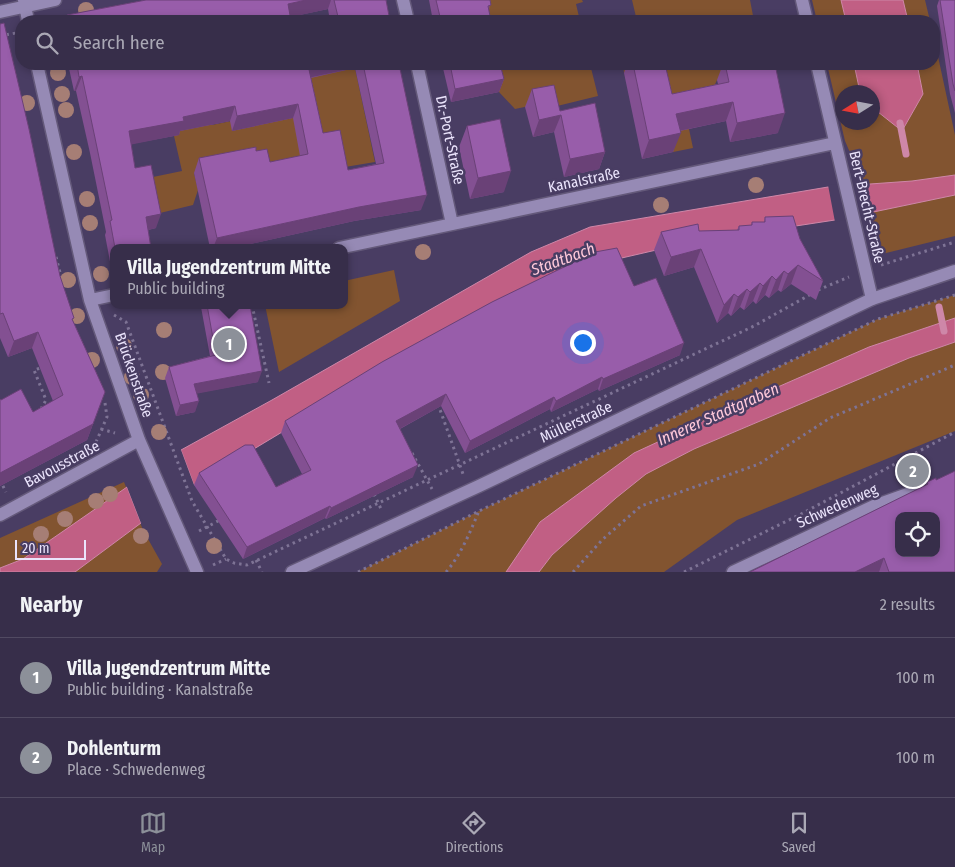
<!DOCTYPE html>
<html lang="en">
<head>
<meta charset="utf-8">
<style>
	:root { --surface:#372e4a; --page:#3e3651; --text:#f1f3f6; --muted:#aaa8b5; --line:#514a62; --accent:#8c9099 }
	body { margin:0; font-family:"Fira Sans Condensed",sans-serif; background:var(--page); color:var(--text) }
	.controls { position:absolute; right:15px; bottom:15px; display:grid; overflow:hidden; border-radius:10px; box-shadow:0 2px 8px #0003 }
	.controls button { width:45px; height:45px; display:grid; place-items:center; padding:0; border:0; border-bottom:1px solid var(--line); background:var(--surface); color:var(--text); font:25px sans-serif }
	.compass { position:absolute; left:835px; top:85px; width:45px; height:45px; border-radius:50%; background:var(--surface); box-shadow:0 2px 8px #0003; rotate:259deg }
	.scale { position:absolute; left:15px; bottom:12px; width:71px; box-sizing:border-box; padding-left:5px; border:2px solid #ebe4fc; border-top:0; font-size:14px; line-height:18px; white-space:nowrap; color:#ebe4fc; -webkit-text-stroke:4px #493d63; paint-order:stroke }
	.you { position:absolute; left:582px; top:342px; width:18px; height:18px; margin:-12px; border:4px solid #fff; border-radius:50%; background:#1a73e8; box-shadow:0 0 0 8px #1a73e833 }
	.badge { display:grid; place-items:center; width:32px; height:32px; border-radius:50%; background:var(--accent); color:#fff; font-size:16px; font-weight:700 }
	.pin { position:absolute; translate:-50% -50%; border:2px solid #fff; box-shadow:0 1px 5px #0006 }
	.popup { position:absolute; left:110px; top:244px; width:238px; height:65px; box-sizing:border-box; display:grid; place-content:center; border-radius:10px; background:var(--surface); filter:drop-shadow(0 1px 4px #0005); font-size:16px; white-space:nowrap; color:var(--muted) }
	.popup b { font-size:19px; color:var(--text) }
	.popup::after { content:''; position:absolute; left:50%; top:100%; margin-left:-10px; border:10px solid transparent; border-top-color:var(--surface) }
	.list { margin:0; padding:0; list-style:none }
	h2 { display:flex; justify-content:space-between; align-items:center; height:65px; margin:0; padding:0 20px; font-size:21px }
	h2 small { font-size:16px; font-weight:400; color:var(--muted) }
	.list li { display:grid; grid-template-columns:32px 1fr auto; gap:15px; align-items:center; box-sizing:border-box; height:80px; padding:0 20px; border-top:1px solid var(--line) }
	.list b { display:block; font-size:19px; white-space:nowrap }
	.list p { margin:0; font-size:16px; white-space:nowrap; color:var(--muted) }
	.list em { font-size:16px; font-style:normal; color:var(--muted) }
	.icon { flex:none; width:28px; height:28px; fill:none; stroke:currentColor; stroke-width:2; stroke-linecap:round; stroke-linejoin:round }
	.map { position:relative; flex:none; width:955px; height:572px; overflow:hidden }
	.search { position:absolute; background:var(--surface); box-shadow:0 2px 8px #0003; left:15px; right:15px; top:15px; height:55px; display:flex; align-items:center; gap:12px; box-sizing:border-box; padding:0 18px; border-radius:20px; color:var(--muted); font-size:19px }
	.sheet { height:225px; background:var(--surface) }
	nav { display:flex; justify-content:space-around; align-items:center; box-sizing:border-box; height:70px; border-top:1px solid var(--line); background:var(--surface); font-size:14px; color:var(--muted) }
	nav a { display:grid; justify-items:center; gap:2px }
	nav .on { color:var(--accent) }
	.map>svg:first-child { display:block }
	.green { fill:#825430; fill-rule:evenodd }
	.water { fill:#c15f84; stroke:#ce87a8 }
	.pier { fill:#493d63 }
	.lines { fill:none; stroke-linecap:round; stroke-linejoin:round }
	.stream { stroke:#ce87a8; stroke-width:7 }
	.street-casing { stroke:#64597a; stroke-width:15 }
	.secondary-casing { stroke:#64597a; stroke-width:15 }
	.path { stroke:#7e7395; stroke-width:3; stroke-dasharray:2.5 4; stroke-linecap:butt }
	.street { stroke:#968ab5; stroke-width:12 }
	.secondary { stroke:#968ab5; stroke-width:12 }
	.tree { fill:#a67e75 }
	.wall { fill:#835092; fill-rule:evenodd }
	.shaded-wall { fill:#6a4177 }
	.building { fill:#985daa; stroke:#6a4177; fill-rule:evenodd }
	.labels { text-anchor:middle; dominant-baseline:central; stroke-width:5; stroke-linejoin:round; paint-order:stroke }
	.street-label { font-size:15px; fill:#ebe4fc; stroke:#493d63 }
	.water-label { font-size:16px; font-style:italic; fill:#ffc9da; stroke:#493d63 }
</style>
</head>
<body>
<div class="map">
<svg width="955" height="572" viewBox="0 0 955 572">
	<rect width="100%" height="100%" fill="#493d63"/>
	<path class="green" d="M 483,0 L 582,0 L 583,2 L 576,4 L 580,21 L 471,21 Z
		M 632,0 L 750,0 L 754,21 L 637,21 Z
		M 812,0 L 925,0 L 930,21 L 817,21 Z
		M 934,38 L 955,135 L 955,236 L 878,255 L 858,171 L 845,141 L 827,64 L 934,64 ZM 842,92 L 872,92 L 872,122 L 842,122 Z
		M 493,64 L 590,64 L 598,96 L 549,108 L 548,102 L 515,109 L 499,92 Z
		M 623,64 L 764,64 L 717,80 L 706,104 L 689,129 L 693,148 L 673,152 L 654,67 L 624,73 Z
		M 355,68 L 375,162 L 339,168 L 300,151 L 304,175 L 194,173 L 198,190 L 193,205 L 160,213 L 153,177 L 182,171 L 174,136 L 173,106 L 212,125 L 241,119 L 303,79 Z
		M 394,270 L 400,301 L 279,372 L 265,305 L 344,305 L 344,281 Z
		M 955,295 L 955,431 L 737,520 L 664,572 L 358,572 L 479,511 L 878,319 Z
		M 124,482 L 143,530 L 162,564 L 157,572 L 0,572 L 0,538 Z"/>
	<path class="water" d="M 841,0 L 903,0 L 908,21 L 846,21 Z
		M 854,64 L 917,64 L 923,94 L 902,131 L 873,108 L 872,92 L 860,92 Z
		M 955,175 L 955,195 L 835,220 L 691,242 L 613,260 L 327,405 L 194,485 L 181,450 L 272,400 L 531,252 L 590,227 L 828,187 L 912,181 Z
		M 955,318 L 955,342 L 909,358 L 694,449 L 646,474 L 616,498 L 552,555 L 539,572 L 506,572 L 540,522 L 634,453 L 755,397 L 869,347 Z
		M 127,487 L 141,523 L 75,572 L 0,572 L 0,568 L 23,559 Z"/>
	<path class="pier" d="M 861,182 L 868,215 L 835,222 L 828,185 Z
		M 181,450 L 194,485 L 192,486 L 179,451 Z
		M 129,486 L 143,522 L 141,523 L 127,487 Z"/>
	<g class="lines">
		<path class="stream" d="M 900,123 L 906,154
			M 939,307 L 944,331"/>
		<g class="street-casing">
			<path id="street" d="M 24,0 L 28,21
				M 403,0 L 408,21
				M 802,0 L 807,21
				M 0,12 L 55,0
				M 37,64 L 90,300 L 139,440 L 197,572
				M 417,64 L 452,224
				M 817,64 L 872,299
				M 339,248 L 835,143
				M 90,300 L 114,295
				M 0,515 L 139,440
				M 733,572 L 874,506 L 919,490"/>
		</g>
		<g class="secondary-casing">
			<path id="secondary" d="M 292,572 L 479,486 L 872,299 L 955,271"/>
		</g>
		<path class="path" d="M 0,36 L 16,33
			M 56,257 L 63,284
			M 881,265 L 955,242
			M 818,290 L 849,277
			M 252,305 L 269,383
			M 114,315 L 126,322 L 192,501 L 226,559 L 234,563 L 247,565 L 754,326 L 813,293
			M 438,404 L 463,474
			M 41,409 L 46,400 L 34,370 L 44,367
			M 101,429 L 115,433
			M 96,442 L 107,417 L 105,403
			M 412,453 L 432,489
			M 0,480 L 6,492
			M 374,494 L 382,511
			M 199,531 L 220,520
			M 256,560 L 262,572
			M 213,565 L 226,559
			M 358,572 L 479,511 L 878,319 L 955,295
			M 446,572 C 461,555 470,532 479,511
			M 573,572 L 603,539 L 641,506 L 759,464 L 830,418 L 955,365
			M 684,572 L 801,514 L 955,432"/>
		<use href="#street" class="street"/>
		<use href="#secondary" class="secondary"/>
	</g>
	<g class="tree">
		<circle cx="86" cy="10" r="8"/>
		<circle cx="58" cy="73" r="8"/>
		<circle cx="62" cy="94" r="8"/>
		<circle cx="27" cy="103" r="8"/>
		<circle cx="66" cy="110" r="8"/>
		<circle cx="74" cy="152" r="8"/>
		<circle cx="756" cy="185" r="8"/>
		<circle cx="87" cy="199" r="8"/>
		<circle cx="661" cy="205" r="8"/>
		<circle cx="90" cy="223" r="8"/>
		<circle cx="423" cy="252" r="8"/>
		<circle cx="101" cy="274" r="8"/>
		<circle cx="68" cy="280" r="8"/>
		<circle cx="77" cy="316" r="8"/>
		<circle cx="164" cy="330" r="8"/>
		<circle cx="124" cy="346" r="8"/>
		<circle cx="92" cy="360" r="8"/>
		<circle cx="163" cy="372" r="8"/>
		<circle cx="132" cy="377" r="8"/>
		<circle cx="141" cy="395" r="8"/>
		<circle cx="159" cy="432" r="8"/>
		<circle cx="110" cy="494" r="8"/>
		<circle cx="96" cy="501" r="8"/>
		<circle cx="65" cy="519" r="8"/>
		<circle cx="41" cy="534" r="8"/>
		<circle cx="141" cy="536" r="8"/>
		<circle cx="214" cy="546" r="8"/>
	</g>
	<path class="wall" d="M 146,0 L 386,0 L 390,21 L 330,21 L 328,9 L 290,17 L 291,21 L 65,21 L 67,15 Z
		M 429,0 L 490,0 L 489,11 L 491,21 L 433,21 Z
		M 939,0 L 955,0 L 955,113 L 950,94 L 937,6 Z
		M 0,24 L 60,276 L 73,321 L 105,392 L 87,440 L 0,486 L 0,399 L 1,400 L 33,412 L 53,401 L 32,348 L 8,357 L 0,338 Z
		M 68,64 L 399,64 L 421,210 L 354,221 L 232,248 L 210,248 L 194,173 L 199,158 L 256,151 L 270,162 L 300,156 L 293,118 L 232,131 L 230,121 L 180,131 L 179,135 L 131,144 L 135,168 L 156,228 L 148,230 L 151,248 L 114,248 L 114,272 L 112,272 L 105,235 L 106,232 L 90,153 L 76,91 L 74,91 ZM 355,68 L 376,164 L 348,170 L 323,133 L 311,78 Z
		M 442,64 L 500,64 L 504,79 L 499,92 L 451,102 Z
		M 627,64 L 665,64 L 672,94 L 718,84 L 717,80 L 723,64 L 775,64 L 778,133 L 730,142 L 726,121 L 680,131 L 673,152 L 642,159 L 624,73 Z
		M 532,89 L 560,111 L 605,152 L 599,169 L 564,177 L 554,132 L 533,137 L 525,107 Z
		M 467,126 L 504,192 L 470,199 L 459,147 Z
		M 765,217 L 800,239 L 823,281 L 816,300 L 791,284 L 781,292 L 778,290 L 769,298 L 765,295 L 756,304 L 753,301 L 744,310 L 740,307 L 731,316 L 728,313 L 717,323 L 694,267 L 664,276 L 654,250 L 661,232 L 737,230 L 739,226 L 751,226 L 752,222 L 764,222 Z
		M 634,286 L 680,355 L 599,391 L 598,389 L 551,412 L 550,409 L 465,453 L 441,406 L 400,429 L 413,477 L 326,519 L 325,518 L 243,559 L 194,485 L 199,473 L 276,487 L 302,474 L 281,433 L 285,421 Z
		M 201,305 L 250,305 L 258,382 L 197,393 L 195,412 L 176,416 L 165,378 L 169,367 L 210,356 L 201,307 Z
		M 907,456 L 926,478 L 911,485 L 902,469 Z
		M 936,480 L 955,572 L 750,572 L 926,485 L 927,482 Z"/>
	<path class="shaded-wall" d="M 306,0 L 331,0 L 328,9 L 282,19 L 288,4 Z
		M 312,64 L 357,64 L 355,68 L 303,79 L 308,65 Z
		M 82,76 L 76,91 L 74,91 L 79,77 Z
		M 504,79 L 499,92 L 451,102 L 455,89 Z
		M 733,102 L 726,121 L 669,133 L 676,114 Z
		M 298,104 L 293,118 L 232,131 L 237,116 Z
		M 235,106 L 230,121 L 180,131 L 179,135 L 124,146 L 129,131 L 183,117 Z
		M 785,113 L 778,133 L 730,142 L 737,123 Z
		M 561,115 L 554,132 L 533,137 L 539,120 Z
		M 681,133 L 673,152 L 642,159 L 649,140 Z
		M 605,152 L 599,169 L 564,177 L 570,159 Z
		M 511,171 L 504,192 L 470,199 L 478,178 Z
		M 427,195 L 421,210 L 354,221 L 232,248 L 213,248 L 217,238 L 359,207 Z
		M 161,214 L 156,228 L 140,232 L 146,217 Z
		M 701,249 L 694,267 L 664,276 L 671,257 Z
		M 798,265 L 791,284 L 781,292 L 788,274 Z
		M 784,271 L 778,290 L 769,298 L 776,280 Z
		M 772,276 L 765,295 L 756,304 L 763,286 Z
		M 760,283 L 753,301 L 744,310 L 750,292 Z
		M 747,289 L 740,307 L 731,316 L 738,297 Z
		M 734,294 L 728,313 L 717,323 L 724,305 Z
		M 38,332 L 32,348 L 8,357 L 14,341 Z
		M 684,343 L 680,355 L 599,391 L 603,379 Z
		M 262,371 L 258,382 L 190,395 L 194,384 Z
		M 602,377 L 598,389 L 551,412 L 556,401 Z
		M 105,392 L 87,440 L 0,486 L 0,473 Z
		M 446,394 L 441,406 L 392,433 L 396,421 Z
		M 554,397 L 550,409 L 465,453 L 470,441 Z
		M 199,401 L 195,412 L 176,416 L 180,405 Z
		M 418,465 L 413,477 L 326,519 L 331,508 Z
		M 928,473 L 926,478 L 911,485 L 912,480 Z
		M 330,506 L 325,518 L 243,559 L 247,547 Z
		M 884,558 L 879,572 L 855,572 Z"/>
	<path class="building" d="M 146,0 L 306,0 L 288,4 L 291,21 L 68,21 L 67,15 Z
		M 334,0 L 386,0 L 390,21 L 339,21 Z
		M 436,0 L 490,0 L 491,5 L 488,6 L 491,21 L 441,21 Z
		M 940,0 L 955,0 L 955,91 L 953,84 Z
		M 4,23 L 29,129 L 60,276 L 74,318 L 72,319 L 105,392 L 93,424 L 0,473 L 0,399 L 1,400 L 21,389 L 33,412 L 63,395 L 38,332 L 14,341 L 3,313 L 0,314 L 0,24 Z
		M 77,64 L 312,64 L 308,65 L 323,133 L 340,130 L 348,170 L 384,163 L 363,64 L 399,64 L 427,195 L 359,207 L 217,238 L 199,158 L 256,147 L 256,151 L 267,149 L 270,162 L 308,154 L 298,104 L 237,116 L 235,106 L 183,117 L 184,121 L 129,131 L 135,168 L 151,165 L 161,214 L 146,217 L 151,248 L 115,248 L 110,221 L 112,220 L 95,138 L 82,76 L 79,77 Z
		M 450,64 L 500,64 L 504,79 L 455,89 Z
		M 633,64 L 665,64 L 672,94 L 729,82 L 725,64 L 775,64 L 785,113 L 737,123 L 733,102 L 676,114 L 681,133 L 649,140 Z
		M 554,85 L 560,111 L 595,103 L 605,152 L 570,159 L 561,115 L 539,120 L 532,89 Z
		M 500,119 L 511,171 L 478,178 L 467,126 Z
		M 793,216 L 800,239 L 823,281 L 798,265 L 788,274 L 784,271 L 776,280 L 772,276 L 763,286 L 760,283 L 750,292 L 747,289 L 738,297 L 734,294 L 724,305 L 701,249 L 671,257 L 661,232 L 698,224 L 699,231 L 739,230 L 739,226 L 752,225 L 752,222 L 765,222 L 765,217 Z
		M 617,248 L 634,286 L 656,278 L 684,343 L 603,379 L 602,377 L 556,401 L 554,397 L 470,441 L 446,394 L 396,421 L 418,465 L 331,508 L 330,506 L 247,547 L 199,473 L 245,445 L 253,445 L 276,487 L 311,470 L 285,421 L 382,362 L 492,302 L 595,252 Z
		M 207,305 L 250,305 L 262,371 L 194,384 L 199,401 L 180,405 L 169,367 L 216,355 Z
		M 917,453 L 924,458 L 928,473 L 912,480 L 903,464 L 907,456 Z
		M 955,471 L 955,572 L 889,572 L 884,558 L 855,572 L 750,572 L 928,484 L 927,482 L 936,478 L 936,480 ZM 899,516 L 936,516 L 936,553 L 899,553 Z"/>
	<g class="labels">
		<g class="street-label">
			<text transform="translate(450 140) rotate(78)">Dr.-Port-Straße</text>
			<text transform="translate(584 180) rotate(-12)">Kanalstraße</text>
			<text transform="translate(867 207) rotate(77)">Bert-Brecht-Straße</text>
			<text transform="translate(134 375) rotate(71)">Brückenstraße</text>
			<text transform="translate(576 422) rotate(-25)">Müllerstraße</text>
			<text transform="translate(62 464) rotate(-28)">Bavousstraße</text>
			<text transform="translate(837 506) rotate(-24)">Schwedenweg</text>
		</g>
		<g class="water-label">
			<text transform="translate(563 259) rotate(-20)">Stadtbach</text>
			<text transform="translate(718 414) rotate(-24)">Innerer Stadtgraben</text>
		</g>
	</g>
</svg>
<div class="controls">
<button><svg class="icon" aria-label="locate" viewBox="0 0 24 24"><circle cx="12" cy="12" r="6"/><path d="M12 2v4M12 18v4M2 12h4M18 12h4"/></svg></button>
</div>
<svg class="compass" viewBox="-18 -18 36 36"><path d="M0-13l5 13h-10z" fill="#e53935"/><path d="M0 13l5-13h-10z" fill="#aaa8b5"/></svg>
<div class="scale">20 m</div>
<div class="you"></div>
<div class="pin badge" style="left:229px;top:344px">1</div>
<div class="popup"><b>Villa Jugendzentrum Mitte</b>Public building</div>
<div class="pin badge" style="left:913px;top:471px">2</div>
<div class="search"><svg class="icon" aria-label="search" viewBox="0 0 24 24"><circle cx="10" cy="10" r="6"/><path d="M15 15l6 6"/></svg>Search here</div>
</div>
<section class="sheet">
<h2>Nearby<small>2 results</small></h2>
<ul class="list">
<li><span class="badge">1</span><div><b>Villa Jugendzentrum Mitte</b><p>Public building · Kanalstraße</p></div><em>100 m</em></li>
<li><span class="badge">2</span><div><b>Dohlenturm</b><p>Place · Schwedenweg</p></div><em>100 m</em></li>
</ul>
</section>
<nav>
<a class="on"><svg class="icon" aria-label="map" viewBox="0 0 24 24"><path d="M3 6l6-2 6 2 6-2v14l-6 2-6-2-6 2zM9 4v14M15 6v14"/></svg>Map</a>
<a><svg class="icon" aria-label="directions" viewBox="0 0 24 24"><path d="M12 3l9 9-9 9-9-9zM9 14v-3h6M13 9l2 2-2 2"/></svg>Directions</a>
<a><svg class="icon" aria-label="saved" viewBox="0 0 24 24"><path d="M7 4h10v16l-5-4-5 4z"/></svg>Saved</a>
</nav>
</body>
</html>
